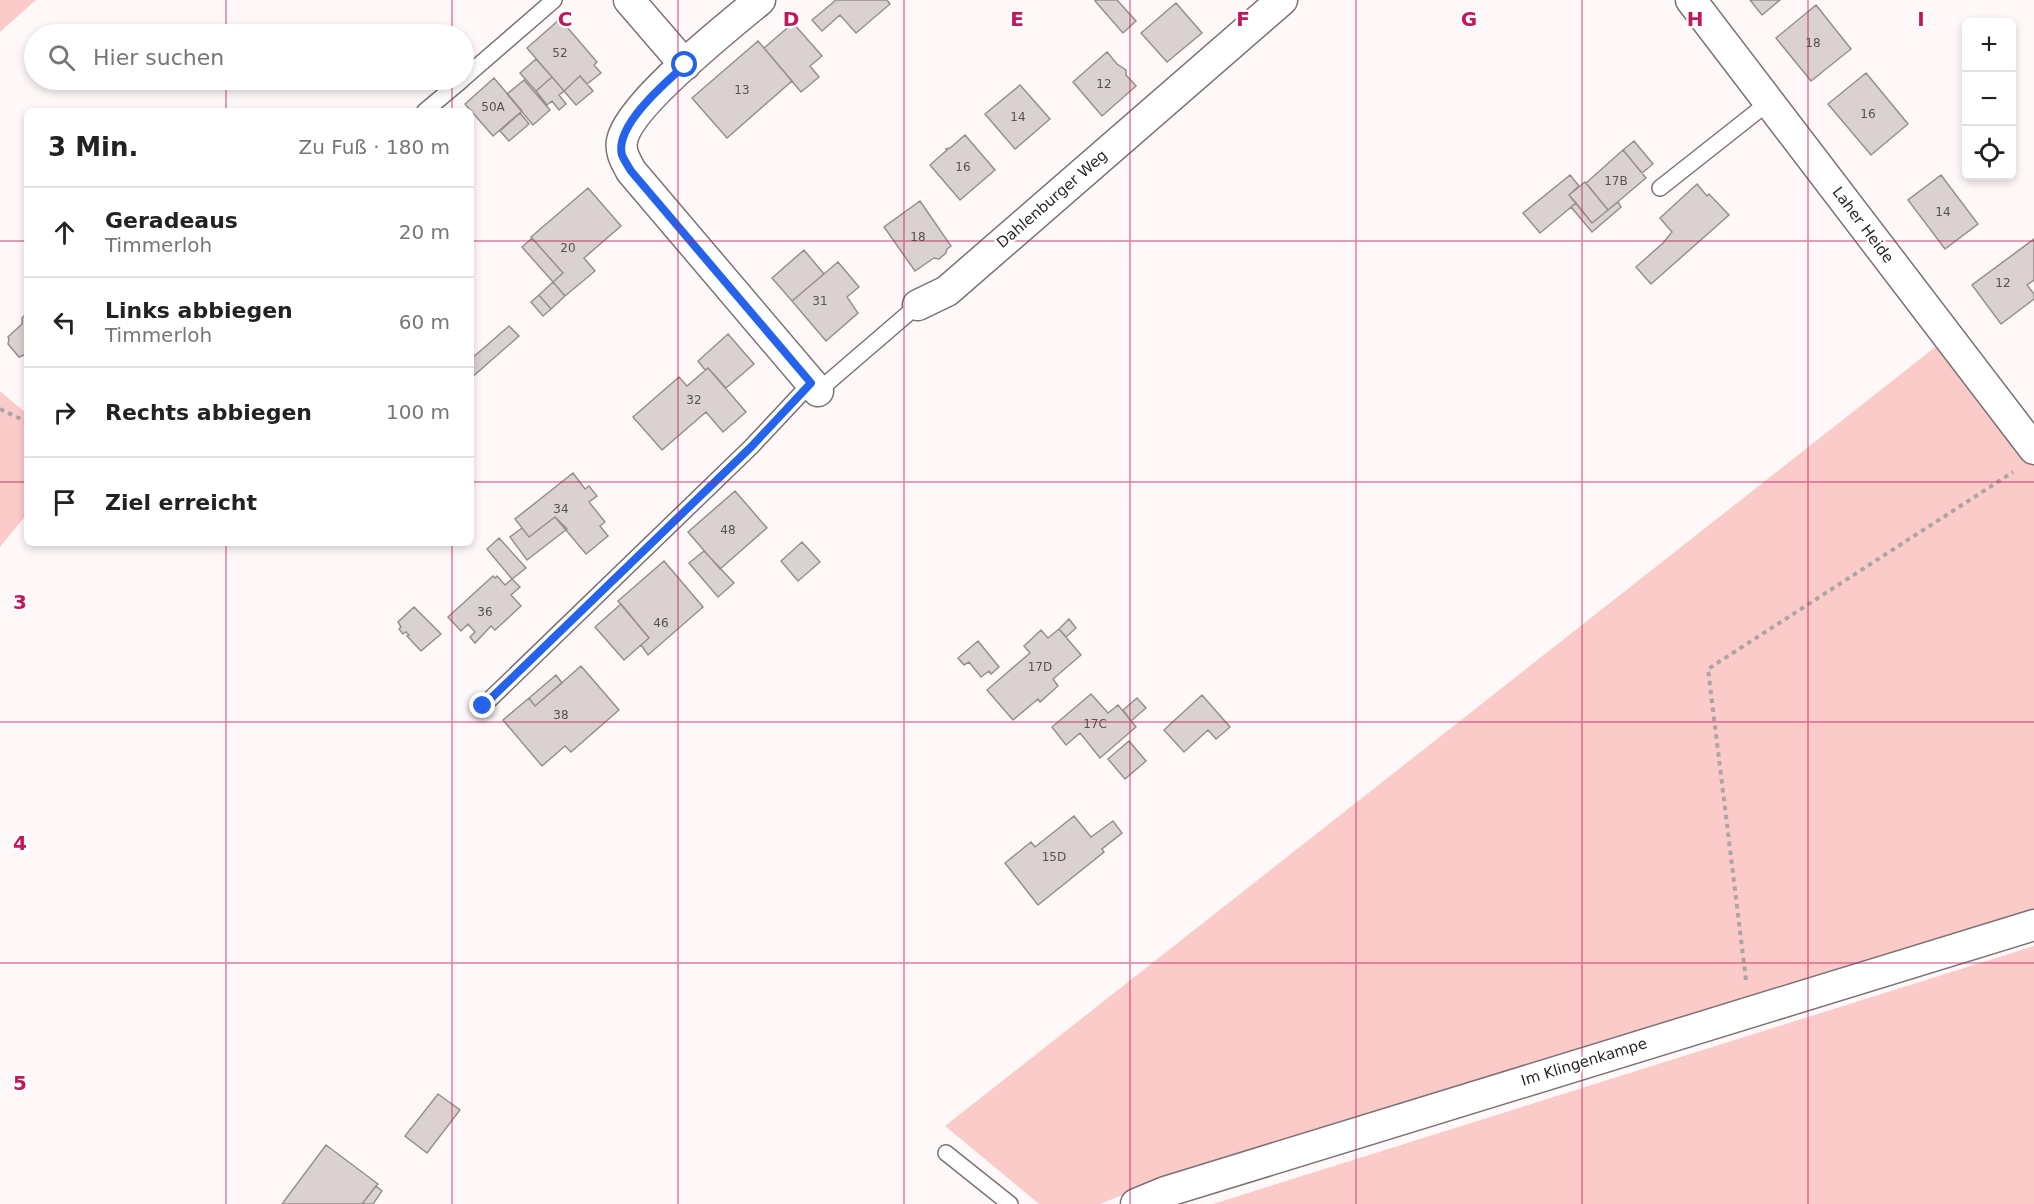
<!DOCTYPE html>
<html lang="de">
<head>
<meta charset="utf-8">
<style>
	:root { --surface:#fff; --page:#f2f2f2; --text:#222; --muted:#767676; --line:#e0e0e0 }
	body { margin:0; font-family:"DejaVu Sans",sans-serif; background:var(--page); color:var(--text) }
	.controls { position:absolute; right:18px; top:18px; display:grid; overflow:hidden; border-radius:9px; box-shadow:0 3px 9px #0003 }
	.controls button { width:54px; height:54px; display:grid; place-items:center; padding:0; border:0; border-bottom:2px solid var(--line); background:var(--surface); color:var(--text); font:30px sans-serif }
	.stop { position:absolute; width:18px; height:18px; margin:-14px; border:4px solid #2563eb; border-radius:50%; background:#fff }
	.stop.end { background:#2563eb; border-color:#fff; box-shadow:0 2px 6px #0008 }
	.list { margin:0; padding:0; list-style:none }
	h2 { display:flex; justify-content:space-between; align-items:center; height:78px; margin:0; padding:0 24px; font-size:26px }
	h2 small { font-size:20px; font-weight:400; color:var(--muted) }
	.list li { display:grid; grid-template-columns:39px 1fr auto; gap:18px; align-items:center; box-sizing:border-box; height:90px; padding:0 24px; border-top:2px solid var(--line) }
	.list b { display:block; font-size:22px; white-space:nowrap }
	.list p { margin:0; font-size:20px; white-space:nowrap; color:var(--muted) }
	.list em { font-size:20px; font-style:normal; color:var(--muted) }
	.icon { flex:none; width:33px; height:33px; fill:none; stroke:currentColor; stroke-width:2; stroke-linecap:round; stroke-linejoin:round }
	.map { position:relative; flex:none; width:2034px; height:1204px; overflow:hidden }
	.search { position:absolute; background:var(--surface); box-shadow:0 3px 9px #0003; left:24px; top:24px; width:450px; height:66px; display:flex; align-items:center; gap:15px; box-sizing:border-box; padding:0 21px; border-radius:33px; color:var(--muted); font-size:22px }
	.panel { position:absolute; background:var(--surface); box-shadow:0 3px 9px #0003; left:24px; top:108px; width:450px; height:438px; border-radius:9px }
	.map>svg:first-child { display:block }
	.green { fill:#fbcbca }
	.building { fill:#dcd1d1; stroke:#988e8e; stroke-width:1.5 }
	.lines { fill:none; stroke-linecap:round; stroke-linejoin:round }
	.service-casing { stroke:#7c7272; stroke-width:18 }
	.minor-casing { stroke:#7c7272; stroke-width:33 }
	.path { stroke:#aba5a5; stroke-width:4; stroke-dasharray:4.5 4.5; stroke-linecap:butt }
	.service { stroke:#fff; stroke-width:15 }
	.minor { stroke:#fff; stroke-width:30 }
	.route { stroke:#2563eb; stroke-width:8 }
	.grid { fill:none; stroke:#c2185b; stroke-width:1.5; stroke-opacity:0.55 }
	.labels { text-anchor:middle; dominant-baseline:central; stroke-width:4.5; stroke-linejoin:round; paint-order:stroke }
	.number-label { font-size:12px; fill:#565151 }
	.street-label { font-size:15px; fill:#2a2626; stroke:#fff }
	.grid-label { font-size:20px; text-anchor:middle; font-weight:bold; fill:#c2185b; stroke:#fff; stroke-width:4.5; stroke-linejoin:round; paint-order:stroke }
</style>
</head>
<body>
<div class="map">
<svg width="2034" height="1204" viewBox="0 0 2034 1204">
	<rect width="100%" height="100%" fill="#fff8f8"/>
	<path class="green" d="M 0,0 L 36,0 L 0,32 Z
		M 1948,337 L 2034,449 L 2034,912 L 1160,1180 L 1100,1204 L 1039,1204 L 945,1126 Z
		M 0,391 L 27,414 L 27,514 L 0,547 Z
		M 2034,946 L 2034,1204 L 1213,1204 Z"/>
	<path class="building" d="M 836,0 L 887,0 L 890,4 L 856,33 L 840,15 L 822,31 L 812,20 Z
		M 1097,0 L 1117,0 L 1136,21 L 1123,33 L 1095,1 Z
		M 1750,0 L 1780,0 L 1762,15 Z
		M 1176,3 L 1202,33 L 1167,62 L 1141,33 Z
		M 1816,5 L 1851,49 L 1811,81 L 1776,38 Z
		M 560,19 L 597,62 L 594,65 L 601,73 L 587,84 L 580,76 L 564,91 L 527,48 Z
		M 793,23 L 822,56 L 810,66 L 819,77 L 801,92 L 764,48 Z
		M 758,41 L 792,81 L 727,138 L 692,98 Z
		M 1107,52 L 1117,64 L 1126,70 L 1126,75 L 1136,86 L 1102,116 L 1073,82 Z
		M 536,59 L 552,77 L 536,91 L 520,73 Z
		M 1866,73 L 1908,124 L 1871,155 L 1828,104 Z
		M 580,76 L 593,91 L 576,105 L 564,91 Z
		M 552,77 L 564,91 L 559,95 L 566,104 L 559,110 L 552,101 L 547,105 L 536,91 Z
		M 494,78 L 522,111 L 493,136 L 465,104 Z
		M 524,80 L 550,110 L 533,125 L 507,94 Z
		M 1020,85 L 1050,119 L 1015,149 L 985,114 Z
		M 520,113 L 529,124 L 509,141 L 500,131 Z
		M 965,135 L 995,170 L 960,200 L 930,165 L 947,150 L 946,149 L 950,148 Z
		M 1634,141 L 1653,164 L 1642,173 L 1623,150 Z
		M 1623,150 L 1646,178 L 1608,210 L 1586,183 Z
		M 1570,175 L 1579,186 L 1569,195 L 1576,203 L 1540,233 L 1523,213 Z
		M 1941,175 L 1978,224 L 1945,249 L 1908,200 Z
		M 1585,182 L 1608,210 L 1592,223 L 1569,195 Z
		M 1697,184 L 1707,196 L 1709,194 L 1729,215 L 1651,284 L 1636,267 L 1663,243 L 1672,232 L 1660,218 Z
		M 588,188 L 621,226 L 584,258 L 595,271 L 565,296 L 553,282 L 563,273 L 531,237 Z
		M 920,201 L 951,246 L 947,249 L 946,253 L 939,259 L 934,258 L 915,271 L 884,227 Z
		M 1618,202 L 1621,207 L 1592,232 L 1571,207 L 1576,203 L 1592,223 Z
		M 532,238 L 563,273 L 553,282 L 522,247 Z
		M 2034,239 L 2034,280 L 2027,285 L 2034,294 L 2034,299 L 2001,324 L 1972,285 Z
		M 804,250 L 824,274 L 792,301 L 772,278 Z
		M 838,262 L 859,287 L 847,297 L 858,313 L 826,341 L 792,301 Z
		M 553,282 L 565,296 L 551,309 L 539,295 Z
		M 539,295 L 551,309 L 543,316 L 531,302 Z
		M 27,313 L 27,357 L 26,358 L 24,355 L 19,357 L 8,344 L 9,339 L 8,337 L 22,324 L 22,318 Z
		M 509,326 L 519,336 L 471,378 L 471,359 Z
		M 728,334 L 754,364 L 726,388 L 708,368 L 705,370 L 698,361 Z
		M 708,368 L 746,412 L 723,432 L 706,412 L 662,450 L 633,417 L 679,377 L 687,386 Z
		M 573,473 L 585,489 L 589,486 L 597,496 L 589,502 L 605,522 L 600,526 L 608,536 L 586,554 L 555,517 L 529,537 L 515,519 Z
		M 735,491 L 767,528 L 720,569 L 688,532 Z
		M 555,517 L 567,529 L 527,560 L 510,537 L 522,528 L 529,537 Z
		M 499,538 L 526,568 L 512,579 L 487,549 Z
		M 802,542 L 820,562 L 798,581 L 781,561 Z
		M 704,551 L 734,583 L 718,597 L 689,563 Z
		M 664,561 L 703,607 L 648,655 L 641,645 L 649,638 L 618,601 Z
		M 493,576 L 495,578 L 497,576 L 505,585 L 512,579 L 520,587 L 511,595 L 521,606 L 495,630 L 491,626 L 475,643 L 470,637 L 475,632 L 468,624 L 461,631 L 448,617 Z
		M 621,604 L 649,638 L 624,660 L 595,627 Z
		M 414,607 L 441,634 L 421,651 L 407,636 L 409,635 L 406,632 L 403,634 L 399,629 L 401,627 L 398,622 Z
		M 1069,619 L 1076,628 L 1066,637 L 1059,629 Z
		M 1059,629 L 1081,655 L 1053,679 L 1058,686 L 1040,702 L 1038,699 L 1013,720 L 987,690 L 1030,653 L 1024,646 L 1041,630 L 1048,638 Z
		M 978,641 L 999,667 L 991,674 L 989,671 L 981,677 L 969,662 L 964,665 L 958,658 Z
		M 581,666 L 619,710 L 571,752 L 565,746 L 542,766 L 503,720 L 529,698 L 535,706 Z
		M 556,675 L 562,683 L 535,706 L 529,698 Z
		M 1091,694 L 1108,713 L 1118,705 L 1136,727 L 1100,758 L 1080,733 L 1066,745 L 1052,727 Z
		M 1202,695 L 1230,727 L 1216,739 L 1208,730 L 1184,752 L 1164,730 Z
		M 1137,698 L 1146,708 L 1131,721 L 1123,710 Z
		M 1129,741 L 1146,761 L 1125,779 L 1108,759 Z
		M 1074,816 L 1091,837 L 1113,821 L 1122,833 L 1102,849 L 1104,852 L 1038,905 L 1005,863 L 1031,842 L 1035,847 Z
		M 438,1094 L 460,1110 L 427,1153 L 405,1136 Z
		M 326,1145 L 378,1184 L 376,1186 L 362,1204 L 282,1204 Z
		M 376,1186 L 382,1191 L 373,1204 L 362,1204 Z"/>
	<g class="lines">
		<g class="service-casing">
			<path id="service" d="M 464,78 L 554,0
				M 425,111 L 462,80
				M 1660,188 L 1769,102
				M 818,391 L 918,305
				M 483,706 L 751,447 L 811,383
				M 946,1153 L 1010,1204"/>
		</g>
		<g class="minor-casing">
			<path id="minor" d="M 629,0 L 685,65
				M 760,0 C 729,26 628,105 622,141 C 620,153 626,161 631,171 L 818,391
				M 1691,0 L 2034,449
				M 918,305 L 947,291 L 1282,0
				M 1136,1204 L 1165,1192 L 2034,925"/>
		</g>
		<path class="path" d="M 0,409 L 27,422
			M 1746,980 L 1708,669 L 2013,472"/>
		<use href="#service" class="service"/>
		<use href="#minor" class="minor"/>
	</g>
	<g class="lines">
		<path class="route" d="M 483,706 L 751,447 L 811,383 L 631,171 C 628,166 624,160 622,155 C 614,126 666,82 685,65"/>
	</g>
	<path class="grid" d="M 226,0 L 226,34M 452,0 L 452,34M 678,0 L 678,1204M 904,0 L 904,1204M 1130,0 L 1130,1204M 1356,0 L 1356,1204M 1582,0 L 1582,1204M 1808,0 L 1808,1204M 226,80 L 226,111M 452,80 L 452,111M 0,241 L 27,241M 471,241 L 2034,241M 0,482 L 27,482M 471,482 L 2034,482M 226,543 L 226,1204M 452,543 L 452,1204M 0,722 L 2034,722M 0,963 L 2034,963"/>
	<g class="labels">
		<g class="number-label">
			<text x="1813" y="43">18</text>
			<text x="560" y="53">52</text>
			<text x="1104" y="84">12</text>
			<text x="742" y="90">13</text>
			<text x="493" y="107">50A</text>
			<text x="1868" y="114">16</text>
			<text x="1018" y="117">14</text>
			<text x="963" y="167">16</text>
			<text x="1616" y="181">17B</text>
			<text x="1943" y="212">14</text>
			<text x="918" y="237">18</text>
			<text x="568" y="248">20</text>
			<text x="2003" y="283">12</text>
			<text x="820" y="301">31</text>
			<text x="694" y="400">32</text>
			<text x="561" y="509">34</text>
			<text x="728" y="530">48</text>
			<text x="485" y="612">36</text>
			<text x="661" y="623">46</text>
			<text x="1040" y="667">17D</text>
			<text x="561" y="715">38</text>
			<text x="1095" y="724">17C</text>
			<text x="1054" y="857">15D</text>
		</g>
		<g class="street-label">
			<text transform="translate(1052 199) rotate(-41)">Dahlenburger Weg</text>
			<text transform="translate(1863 225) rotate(53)">Laher Heide</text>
			<text transform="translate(1584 1062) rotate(-17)">Im Klingenkampe</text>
		</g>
	</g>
	<g class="grid-label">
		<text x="565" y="26">C</text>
		<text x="791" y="26">D</text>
		<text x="1017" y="26">E</text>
		<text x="1243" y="26">F</text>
		<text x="1469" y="26">G</text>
		<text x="1695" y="26">H</text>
		<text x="1921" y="26">I</text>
		<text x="20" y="609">3</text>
		<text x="20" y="850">4</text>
		<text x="20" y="1090">5</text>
	</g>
</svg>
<div class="controls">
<button>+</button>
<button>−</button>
<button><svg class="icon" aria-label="locate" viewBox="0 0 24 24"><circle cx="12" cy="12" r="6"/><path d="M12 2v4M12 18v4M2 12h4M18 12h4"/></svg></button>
</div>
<div class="stop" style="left:685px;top:65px"></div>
<div class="stop end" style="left:483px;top:706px"></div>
<div class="search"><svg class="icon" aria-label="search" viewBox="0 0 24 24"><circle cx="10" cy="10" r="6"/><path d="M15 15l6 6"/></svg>Hier suchen</div>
<section class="panel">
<h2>3 Min.<small>Zu Fuß · 180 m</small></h2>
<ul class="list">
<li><svg class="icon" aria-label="ahead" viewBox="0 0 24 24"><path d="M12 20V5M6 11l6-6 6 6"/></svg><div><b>Geradeaus</b><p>Timmerloh</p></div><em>20 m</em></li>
<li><svg class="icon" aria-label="left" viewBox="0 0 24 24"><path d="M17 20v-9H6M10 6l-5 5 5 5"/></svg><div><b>Links abbiegen</b><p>Timmerloh</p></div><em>60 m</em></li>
<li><svg class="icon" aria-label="right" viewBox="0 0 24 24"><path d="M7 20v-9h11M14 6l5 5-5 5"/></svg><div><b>Rechts abbiegen</b></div><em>100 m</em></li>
<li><svg class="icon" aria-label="arrive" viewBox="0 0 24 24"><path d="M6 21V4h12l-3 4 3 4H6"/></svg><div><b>Ziel erreicht</b></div></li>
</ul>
</section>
</div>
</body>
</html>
